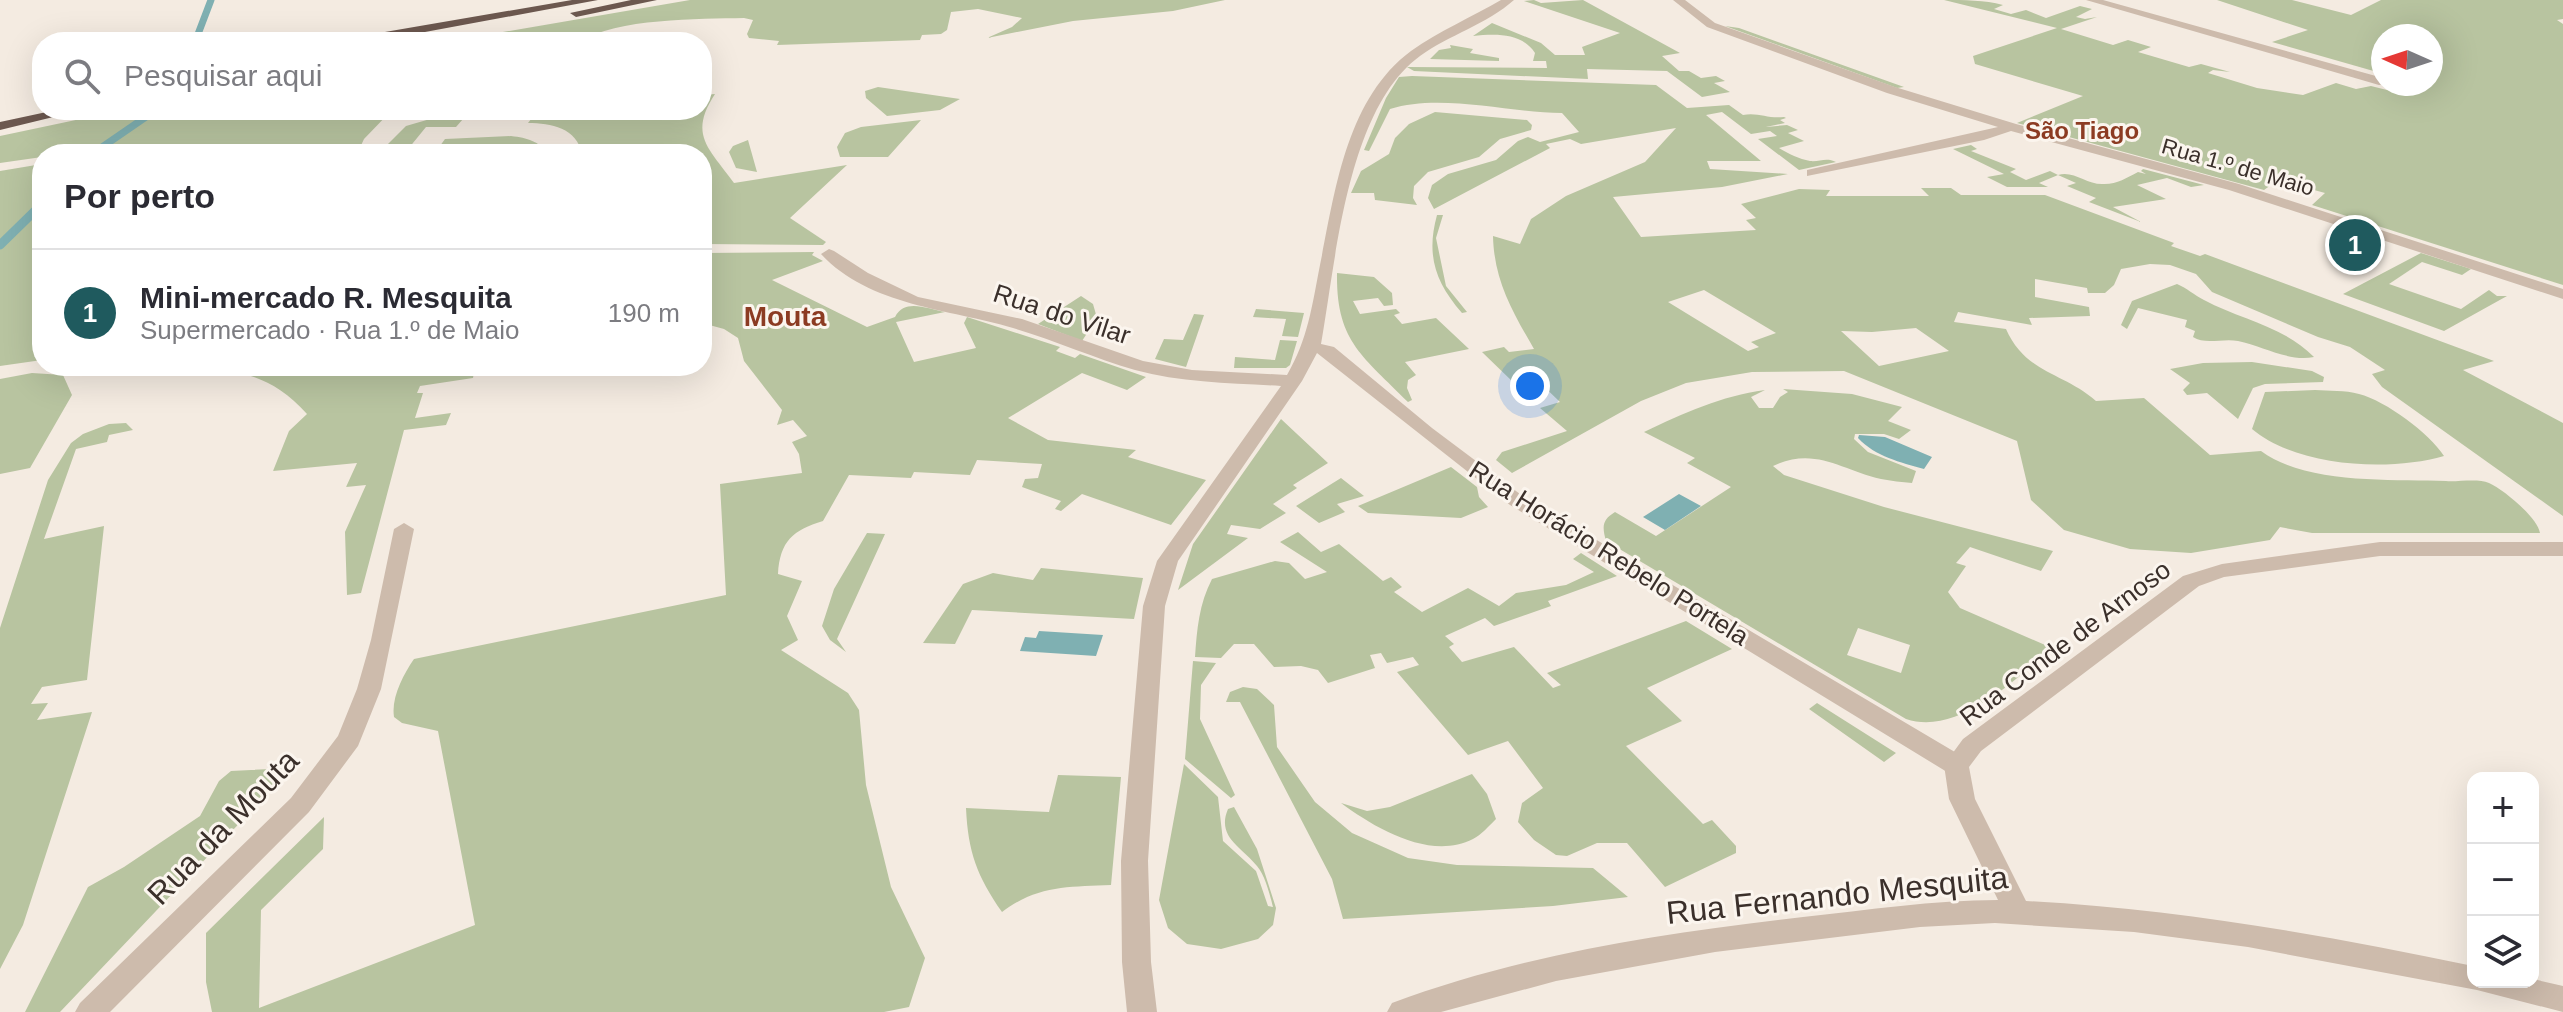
<!DOCTYPE html>
<html lang="pt">
<head>
<meta charset="utf-8">
<style>
	:root { --surface:#fff; --page:#f7f7f7; --text:#2b2b33; --muted:#7c7c81; --line:#e1e1e2; --accent:#1f5a5e }
	body { margin:0; font-family:Helvetica,sans-serif; background:var(--page); color:var(--text) }
	.controls { position:absolute; right:24px; bottom:24px; display:grid; overflow:hidden; border-radius:16px; box-shadow:0 8px 32px #0002 }
	.controls button { width:72px; height:72px; display:grid; place-items:center; padding:0; border:0; border-bottom:2px solid var(--line); background:var(--surface); color:var(--text); font:40px sans-serif }
	.compass { position:absolute; left:2371px; top:24px; width:72px; height:72px; border-radius:50%; background:var(--surface); box-shadow:0 8px 32px #0002; rotate:273deg }
	.you { position:absolute; left:1530px; top:386px; width:28px; height:28px; margin:-20px; border:6px solid #fff; border-radius:50%; background:#1a73e8; box-shadow:0 0 0 12px #1a73e833 }
	.badge { display:grid; place-items:center; width:52px; height:52px; border-radius:50%; background:var(--accent); color:#fff; font-size:26px; font-weight:700 }
	.pin { position:absolute; translate:-50% -50%; border:4px solid #fff; box-shadow:0 2px 8px #0006 }
	.list { margin:0; padding:0; list-style:none }
	h2 { display:flex; justify-content:space-between; align-items:center; height:104px; margin:0; padding:0 32px; font-size:34px }
	h2 small { font-size:26px; font-weight:400; color:var(--muted) }
	.list li { display:grid; grid-template-columns:52px 1fr auto; gap:24px; align-items:center; box-sizing:border-box; height:128px; padding:0 32px; border-top:2px solid var(--line) }
	.list b { display:block; font-size:30px; white-space:nowrap }
	.list p { margin:0; font-size:26px; white-space:nowrap; color:var(--muted) }
	.list em { font-size:26px; font-style:normal; color:var(--muted) }
	.icon { flex:none; width:44px; height:44px; fill:none; stroke:currentColor; stroke-width:2; stroke-linecap:round; stroke-linejoin:round }
	.map { position:relative; flex:none; width:2563px; height:1012px; overflow:hidden }
	.search { position:absolute; background:var(--surface); box-shadow:0 8px 32px #0002; left:32px; top:32px; width:680px; height:88px; display:flex; align-items:center; gap:20px; box-sizing:border-box; padding:0 28px; border-radius:32px; color:var(--muted); font-size:30px }
	.panel { position:absolute; background:var(--surface); box-shadow:0 8px 32px #0002; left:32px; top:144px; width:680px; height:232px; border-radius:32px }
	.map>svg:first-child { display:block }
	.green { fill:#b8c4a0; fill-rule:evenodd }
	.water { fill:#7fb0b2 }
	.lines { fill:none; stroke-linecap:round; stroke-linejoin:round }
	.stream-far1 { stroke:#7fb0b2; stroke-width:7 }
	.stream { stroke:#7fb0b2; stroke-width:9 }
	.minor { fill:#cdbbac; fill-rule:evenodd }
	.tertiary { fill:#cdbbac; fill-rule:evenodd }
	.trunk { fill:#6c584f; fill-rule:evenodd }
	.labels { text-anchor:middle; dominant-baseline:central; stroke-width:6; stroke-linejoin:round; paint-order:stroke }
	.far-street-label { font-size:22px; fill:#3b302b; stroke:#fbf5ee }
	.far-neighbourhood-label { font-size:24px; font-weight:bold; fill:#8c3b22; stroke:#fbf5ee }
	.street-label { font-size:26px; fill:#3b302b; stroke:#fbf5ee }
	.neighbourhood-label { font-size:28px; font-weight:bold; fill:#8c3b22; stroke:#fbf5ee }
	.near-street-label { font-size:32px; fill:#3b302b; stroke:#fbf5ee }
</style>
</head>
<body>
<div class="map">
<svg width="2563" height="1012" viewBox="0 0 2563 1012">
	<rect width="100%" height="100%" fill="#f4ebe1"/>
	<path class="green" d="M 690,0 L 1225,0 L 1173,11 L 1073,21 L 987,38 L 1012,27 L 1022,18 L 978,9 L 951,12 L 947,30 L 941,34 L 922,35 L 920,40 L 777,45 L 779,41 L 749,38 L 747,34 L 753,20 L 744,18 C 699,19 617,18 579,42 L 445,42 Z
		M 1534,0 L 1541,3 L 1583,0 L 1680,53 L 1662,56 L 1679,71 L 1689,71 L 1701,78 L 1716,76 L 1725,81 L 1714,83 L 1730,92 L 1702,97 L 1667,71 L 1587,69 L 1588,79 L 1414,71 L 1407,67 L 1547,68 L 1546,61 L 1533,61 L 1535,53 C 1521,32 1495,34 1473,36 L 1492,23 L 1541,43 L 1555,55 L 1585,55 L 1582,47 L 1620,33 L 1524,1 Z
		M 1944,0 C 1965,0 1984,0 2003,5 L 1994,9 L 2011,14 L 2026,10 L 2046,18 L 2080,6 L 2092,9 L 2076,17 L 2085,19 L 2097,17 L 2061,29 L 2113,45 L 2128,40 L 2151,47 L 2138,52 L 2189,67 L 2201,64 L 2230,72 L 2213,70 L 2208,73 L 2257,88 L 2303,95 L 2336,83 L 2356,89 L 2371,86 L 2391,91 L 2415,87 L 2408,84 L 2431,84 L 2431,36 L 2383,36 L 2383,70 L 2377,72 L 2272,42 L 2308,30 L 2217,0 L 2292,0 L 2351,15 L 2381,0 L 2563,0 L 2563,19 L 2557,20 L 2563,24 L 2563,285 L 2312,205 L 2325,193 L 2278,180 L 2264,190 L 2017,123 L 2083,96 L 1975,64 L 1973,56 L 2057,28 Z
		M 1725,26 L 1739,28 L 1904,87 L 1897,88 Z
		M 1450,45 L 1473,49 L 1470,53 L 1499,58 L 1499,61 L 1430,59 L 1439,50 L 1451,48 Z
		M 1412,76 L 1656,85 L 1687,108 L 1729,105 L 1743,115 C 1758,112 1768,119 1784,117 L 1786,118 L 1780,120 L 1785,123 L 1766,127 L 1787,125 L 1798,130 L 1788,133 L 1804,141 L 1779,148 C 1789,154 1799,159 1810,161 C 1820,162 1826,157 1836,162 L 1799,170 L 1758,139 L 1777,136 L 1770,131 L 1751,134 L 1722,112 L 1706,115 L 1761,161 L 1707,161 L 1710,169 L 1788,174 L 1722,187 L 1613,197 L 1641,237 L 1756,230 L 1746,220 L 1756,218 L 1741,204 L 1799,189 L 1830,190 L 1826,196 L 1929,196 L 1921,188 L 1951,188 L 1961,195 L 2045,195 L 2174,243 L 2171,246 L 2200,256 L 2205,254 L 2494,361 L 2463,370 L 2563,423 L 2563,516 L 2382,387 L 2372,374 L 2385,370 L 2350,347 L 2318,337 L 2212,292 L 2196,274 L 2170,265 L 2150,264 L 2121,269 L 2114,285 L 2105,293 L 2088,293 L 2087,288 L 2035,279 L 2035,297 L 2089,307 L 2090,316 L 2029,318 L 2032,325 L 1958,312 L 1954,322 L 2006,329 C 2026,374 2063,372 2096,401 L 2144,398 L 2210,455 L 2261,451 C 2307,485 2391,479 2446,481 C 2458,482 2478,478 2489,483 C 2503,489 2538,518 2540,533 L 2312,533 L 2280,527 L 2270,540 L 2191,553 L 2130,549 L 2064,530 L 2031,500 L 2017,441 L 1844,371 L 1752,372 L 1686,383 L 1641,401 L 1512,473 L 1496,460 L 1502,452 L 1567,431 L 1540,408 L 1560,402 L 1535,378 L 1515,384 L 1482,352 L 1504,347 L 1509,352 L 1534,349 C 1512,311 1494,280 1493,236 L 1520,244 L 1531,219 L 1566,196 L 1645,162 L 1676,128 L 1581,144 L 1570,139 L 1546,144 L 1550,148 L 1434,209 L 1428,198 L 1432,185 L 1448,174 L 1496,160 L 1518,141 L 1528,137 L 1540,142 L 1579,132 L 1562,113 C 1510,113 1441,93 1390,109 L 1369,151 L 1364,150 L 1386,98 L 1399,77 ZM 1704,290 L 1776,333 L 1751,342 L 1759,347 L 1748,351 L 1668,302 ZM 1916,328 L 1949,351 L 1879,366 L 1841,331 L 1872,332 Z
		M 878,87 L 960,99 L 940,110 L 887,116 L 866,98 L 865,91 Z
		M 715,94 C 688,135 709,148 734,183 L 847,165 L 790,218 L 826,242 L 823,245 L 702,244 L 702,154 L 582,154 C 577,128 551,123 528,123 L 538,110 L 562,110 L 587,118 L 623,111 L 652,119 L 658,116 L 643,110 L 702,110 L 702,95 Z
		M 123,110 L 392,110 L 364,139 L 357,154 L 76,152 L 42,154 L 42,157 L 0,163 L 0,136 Z
		M 461,110 L 471,110 L 456,127 L 426,127 L 404,154 L 378,154 L 406,126 Z
		M 1435,112 L 1527,120 L 1532,125 L 1531,130 L 1500,139 L 1479,157 L 1428,172 L 1414,186 L 1413,198 L 1417,205 L 1375,200 L 1374,193 L 1351,193 L 1361,171 L 1389,154 L 1395,138 L 1409,124 Z
		M 921,120 L 888,157 L 840,157 L 837,147 L 845,133 L 861,127 Z
		M 511,136 C 528,138 538,141 549,154 L 437,150 L 445,139 Z
		M 748,140 L 757,172 L 736,168 L 729,152 L 733,146 Z
		M 1971,145 L 1977,149 L 1971,151 L 2016,169 L 2010,172 L 2026,180 L 2050,171 L 2058,175 C 2073,170 2086,184 2102,184 C 2116,185 2126,178 2138,172 L 2146,174 L 2141,171 L 2143,169 L 2204,185 L 2191,187 L 2167,178 L 2137,185 L 2166,199 L 2113,207 L 2141,222 L 2089,202 L 2096,198 L 2067,186 L 2076,183 L 2058,175 L 2039,183 L 2048,187 L 2007,187 L 1987,177 L 2004,174 L 1953,149 Z
		M 42,164 L 42,360 L 0,366 L 0,171 Z
		M 1437,215 L 1443,215 L 1436,238 L 1446,286 L 1467,312 L 1462,313 C 1435,282 1426,255 1437,215 Z
		M 814,252 L 812,255 L 823,261 L 772,280 L 867,327 L 895,317 C 905,298 927,309 945,312 L 896,322 L 914,362 L 976,348 L 964,323 L 967,317 L 1060,347 L 1056,351 L 1075,358 L 1080,354 L 1146,377 L 1127,390 L 1082,373 L 1008,418 L 1048,440 L 1136,450 L 1128,457 L 1206,480 L 1171,525 L 1082,494 L 1061,511 L 1055,509 L 1061,501 L 1022,487 L 1025,479 L 1038,478 L 1042,464 L 977,460 L 970,475 L 914,472 L 911,478 L 849,475 L 823,521 C 793,530 780,541 778,574 L 802,581 L 787,616 L 798,640 L 781,650 L 848,693 L 859,710 L 866,785 L 891,887 L 925,958 L 909,1007 L 884,1012 L 212,1012 L 206,982 L 206,933 L 324,817 L 323,849 L 261,910 L 259,1008 L 475,925 L 438,731 L 402,723 L 394,717 C 391,698 403,675 414,659 L 726,595 L 720,484 L 802,473 L 799,454 L 792,442 L 807,436 L 793,420 L 777,425 L 782,410 L 744,361 L 738,338 L 724,329 L 702,323 L 702,253 Z
		M 2421,253 L 2471,269 L 2462,275 L 2422,262 L 2389,284 L 2461,309 L 2489,290 L 2497,296 L 2507,296 L 2444,331 L 2343,294 Z
		M 1337,273 L 1374,277 L 1392,293 L 1393,305 L 1384,306 L 1378,298 L 1353,301 L 1360,314 L 1396,309 L 1400,313 L 1394,315 L 1402,324 L 1436,318 L 1469,349 L 1405,362 L 1416,375 L 1408,380 L 1407,388 L 1412,400 L 1408,402 C 1363,356 1336,342 1337,273 Z
		M 2177,284 C 2187,288 2194,295 2204,300 C 2241,320 2284,326 2314,357 C 2288,362 2263,346 2238,341 C 2223,338 2205,345 2193,337 L 2195,331 L 2185,327 L 2187,320 L 2138,308 L 2127,329 L 2121,325 L 2132,301 Z
		M 1081,296 L 1093,304 L 1097,318 L 1082,341 L 1038,324 Z
		M 1256,309 L 1304,313 L 1298,337 L 1282,336 L 1286,319 L 1253,317 Z
		M 1194,314 L 1204,315 L 1186,367 L 1155,359 L 1164,339 L 1183,340 Z
		M 1280,340 L 1297,341 L 1290,365 L 1286,368 L 1234,368 L 1235,357 L 1275,360 Z
		M 2252,362 L 2312,371 L 2324,377 L 2323,382 L 2265,384 L 2253,388 L 2238,419 L 2207,393 L 2187,395 L 2183,390 L 2190,383 L 2170,369 L 2203,363 Z
		M 182,366 L 475,366 L 473,378 L 420,386 L 417,393 L 423,393 L 415,418 L 451,413 L 446,425 L 404,430 L 361,593 L 347,595 L 345,532 L 366,485 L 346,487 L 357,463 L 273,471 L 289,431 L 307,414 C 269,372 236,370 182,366 Z
		M 32,373 L 63,375 L 72,395 L 30,468 L 0,474 L 0,379 Z
		M 1783,389 L 1852,394 L 1902,407 L 1888,421 L 1911,430 L 1899,439 L 1884,434 L 1855,434 L 1854,439 L 1868,452 L 1916,471 L 1912,483 C 1902,482 1891,481 1881,479 C 1841,470 1815,446 1773,466 L 1784,475 L 1884,507 L 2053,551 L 2041,571 L 1970,547 L 1956,563 L 1966,566 L 1948,592 L 1960,608 L 2052,648 C 2015,680 1958,736 1906,719 L 1606,541 C 1602,526 1602,520 1615,512 L 1656,536 L 1731,487 L 1687,463 L 1695,458 L 1644,432 C 1684,413 1721,396 1765,390 L 1751,397 L 1759,408 L 1773,408 L 1780,397 L 1788,392 ZM 1858,628 L 1910,645 L 1901,673 L 1847,655 Z
		M 2315,390 C 2329,391 2345,390 2359,394 C 2386,401 2429,433 2444,456 C 2389,472 2297,467 2252,429 L 2265,392 Z
		M 1281,419 L 1328,463 L 1293,485 L 1297,488 L 1273,504 L 1286,513 L 1260,529 L 1231,525 L 1227,534 L 1248,538 L 1178,590 L 1193,544 Z
		M 126,423 L 133,430 L 109,435 L 107,442 L 76,449 L 44,539 L 104,526 L 87,680 L 42,687 L 31,704 L 48,703 L 37,720 L 92,712 L 23,925 L 0,969 L 0,628 L 48,480 L 71,443 L 83,434 L 109,424 Z
		M 1451,467 L 1477,487 L 1479,497 L 1488,507 L 1461,518 L 1368,513 L 1358,506 Z
		M 1341,478 L 1364,496 L 1337,504 L 1345,512 L 1319,523 L 1296,506 Z
		M 1298,532 L 1321,552 L 1339,544 L 1383,581 L 1391,577 L 1402,587 L 1394,592 L 1422,612 L 1468,588 L 1499,606 L 1516,593 L 1566,585 L 1594,572 L 1573,559 L 1581,553 L 1617,576 L 1548,601 L 1551,606 L 1494,626 L 1485,618 L 1445,636 L 1454,644 L 1449,647 L 1462,662 L 1514,647 L 1553,688 L 1561,685 L 1547,673 L 1686,621 L 1732,649 L 1647,688 L 1682,721 L 1626,746 L 1703,824 L 1712,820 L 1736,846 L 1736,853 L 1665,887 L 1627,843 L 1597,843 L 1567,856 L 1556,855 L 1534,840 L 1518,822 L 1522,803 L 1543,788 L 1508,741 L 1468,755 L 1397,672 L 1419,665 L 1413,657 L 1387,663 L 1381,653 L 1370,655 L 1375,668 L 1328,683 L 1318,670 L 1301,666 L 1274,667 L 1254,644 L 1234,644 L 1221,658 L 1195,657 C 1197,629 1199,604 1212,579 L 1275,561 L 1289,563 L 1305,579 L 1327,572 L 1280,542 Z
		M 867,533 L 885,534 L 837,639 L 846,652 L 830,640 L 822,626 L 834,589 Z
		M 1041,568 L 1143,578 L 1134,619 L 972,610 L 955,644 L 923,643 L 963,584 L 993,573 L 1033,580 Z
		M 1193,661 L 1216,663 L 1201,685 L 1200,719 L 1235,795 L 1231,798 L 1185,759 Z
		M 1243,687 L 1257,689 L 1274,705 L 1277,747 L 1315,802 L 1352,833 L 1408,858 L 1457,865 L 1593,868 L 1628,897 L 1553,906 L 1343,919 L 1332,879 L 1240,702 L 1226,702 L 1230,692 Z
		M 1817,703 L 1896,753 L 1884,762 L 1809,709 Z
		M 1184,764 L 1218,797 L 1223,841 L 1256,871 L 1268,906 L 1273,907 C 1270,895 1265,875 1257,866 C 1242,847 1216,837 1228,809 L 1234,807 L 1257,849 L 1276,908 L 1273,925 L 1258,939 L 1221,949 L 1187,944 L 1168,928 L 1159,900 Z
		M 292,768 L 60,1012 L 25,1012 L 88,887 L 124,867 L 200,816 L 219,781 L 231,771 Z
		M 1472,774 L 1487,794 L 1496,819 C 1489,826 1481,835 1473,839 C 1430,861 1375,828 1341,803 L 1367,811 L 1390,807 Z
		M 1058,775 L 1121,777 L 1111,885 C 1068,887 1038,885 1002,912 C 977,876 968,852 966,808 L 1049,812 Z"/>
	<path class="water" d="M 1859,435 L 1885,437 L 1932,457 L 1924,469 C 1900,462 1876,457 1858,438 Z
		M 1679,494 L 1701,506 L 1665,530 L 1643,517 Z
		M 1039,631 L 1103,635 L 1096,656 L 1020,651 L 1025,637 L 1036,638 Z"/>
	<g class="lines">
		<path class="stream-far1" d="M 195,42 L 211,0
			M 92,154 L 156,110"/>
		<path class="stream" d="M 0,245 L 42,204"/>
		<path class="minor" d="M 1501,0 L 1514,0 C 1487,24 1449,35 1420,56 C 1347,109 1336,260 1321,344 L 1334,347 L 1432,428 L 1524,497 L 1965,758 L 1968,765 L 1965,772 L 1956,774 L 1947,772 L 1510,505 L 1317,353 L 1302,381 L 1178,561 L 1165,606 L 1148,861 L 1151,962 L 1157,1012 L 1127,1012 L 1122,962 L 1121,861 L 1143,606 L 1157,561 L 1281,386 C 1233,383 1182,383 1135,370 C 1094,358 1054,340 1013,328 C 950,309 869,306 821,254 L 829,249 L 834,251 L 868,273 L 918,297 L 1022,319 L 1143,361 L 1192,370 L 1287,375 C 1308,339 1312,306 1320,265 C 1335,192 1346,99 1411,51 C 1439,31 1472,17 1501,0 Z
			M 1673,0 L 1685,0 L 1715,23 L 1895,87 L 2016,124 L 2239,184 L 2563,289 L 2563,299 L 2229,190 L 2011,131 L 1984,140 L 1807,176 L 1807,170 L 1998,127 L 1887,93 L 1707,27 Z
			M 2086,0 L 2103,0 L 2383,78 L 2383,84 L 2388,84 L 2379,85 Z
			M 404,523 L 414,529 L 381,689 L 358,746 L 309,812 L 110,1012 L 75,1012 L 80,1003 L 291,798 L 338,736 L 357,689 L 371,640 L 394,529 Z"/>
		<path class="tertiary" d="M 2380,542 L 2563,542 L 2563,556 L 2380,556 L 2224,577 L 2199,586 L 1981,751 L 1969,767 L 1975,799 L 2026,901 C 2177,909 2325,935 2473,966 L 2473,982 L 2533,982 L 2533,979 L 2563,986 L 2563,1012 L 2477,990 L 2248,947 L 2134,932 L 1995,923 L 1920,927 L 1715,952 L 1556,981 L 1441,1012 L 1387,1012 L 1392,1003 C 1523,954 1664,933 1803,917 C 1868,910 1933,900 1998,900 L 1949,799 L 1944,765 L 1963,739 L 2183,576 L 2222,564 Z"/>
		<path class="trunk" d="M 572,0 L 598,0 L 371,42 L 344,42 L 350,38 Z
			M 631,0 L 657,0 L 576,17 L 570,13 Z
			M 56,110 L 82,110 L 0,130 L 0,122 Z"/>
	</g>
	<g class="labels">
		<g class="far-street-label">
			<text transform="translate(2238 167) rotate(16)">Rua 1.º de Maio</text>
		</g>
		<g class="far-neighbourhood-label">
			<text x="2082" y="130">São Tiago</text>
		</g>
		<g class="street-label">
			<text transform="translate(1062 314) rotate(18)">Rua do Vilar</text>
			<text transform="translate(1609 553) rotate(32)">Rua Horácio Rebelo Portela</text>
			<text transform="translate(2065 643) rotate(-37)">Rua Conde de Arnoso</text>
		</g>
		<g class="neighbourhood-label">
			<text x="785" y="316">Mouta</text>
		</g>
		<g class="near-street-label">
			<text transform="translate(223 827) rotate(-46)">Rua da Mouta</text>
			<text transform="translate(1837 895) rotate(-6)">Rua Fernando Mesquita</text>
		</g>
	</g>
</svg>
<div class="controls">
<button>+</button>
<button>−</button>
<button><svg class="icon" aria-label="layers" viewBox="0 0 24 24"><path d="M12 4l9 5-9 5-9-5zM3 14l9 5 9-5"/></svg></button>
</div>
<svg class="compass" viewBox="-18 -18 36 36"><path d="M0-13l5 13h-10z" fill="#e53935"/><path d="M0 13l5-13h-10z" fill="#7c7c81"/></svg>
<div class="you"></div>
<div class="pin badge" style="left:2355px;top:245px">1</div>
<div class="search"><svg class="icon" aria-label="search" viewBox="0 0 24 24"><circle cx="10" cy="10" r="6"/><path d="M15 15l6 6"/></svg>Pesquisar aqui</div>
<section class="panel">
<h2>Por perto<small></small></h2>
<ul class="list">
<li><span class="badge">1</span><div><b>Mini-mercado R. Mesquita</b><p>Supermercado · Rua 1.º de Maio</p></div><em>190 m</em></li>
</ul>
</section>
</div>
</body>
</html>
